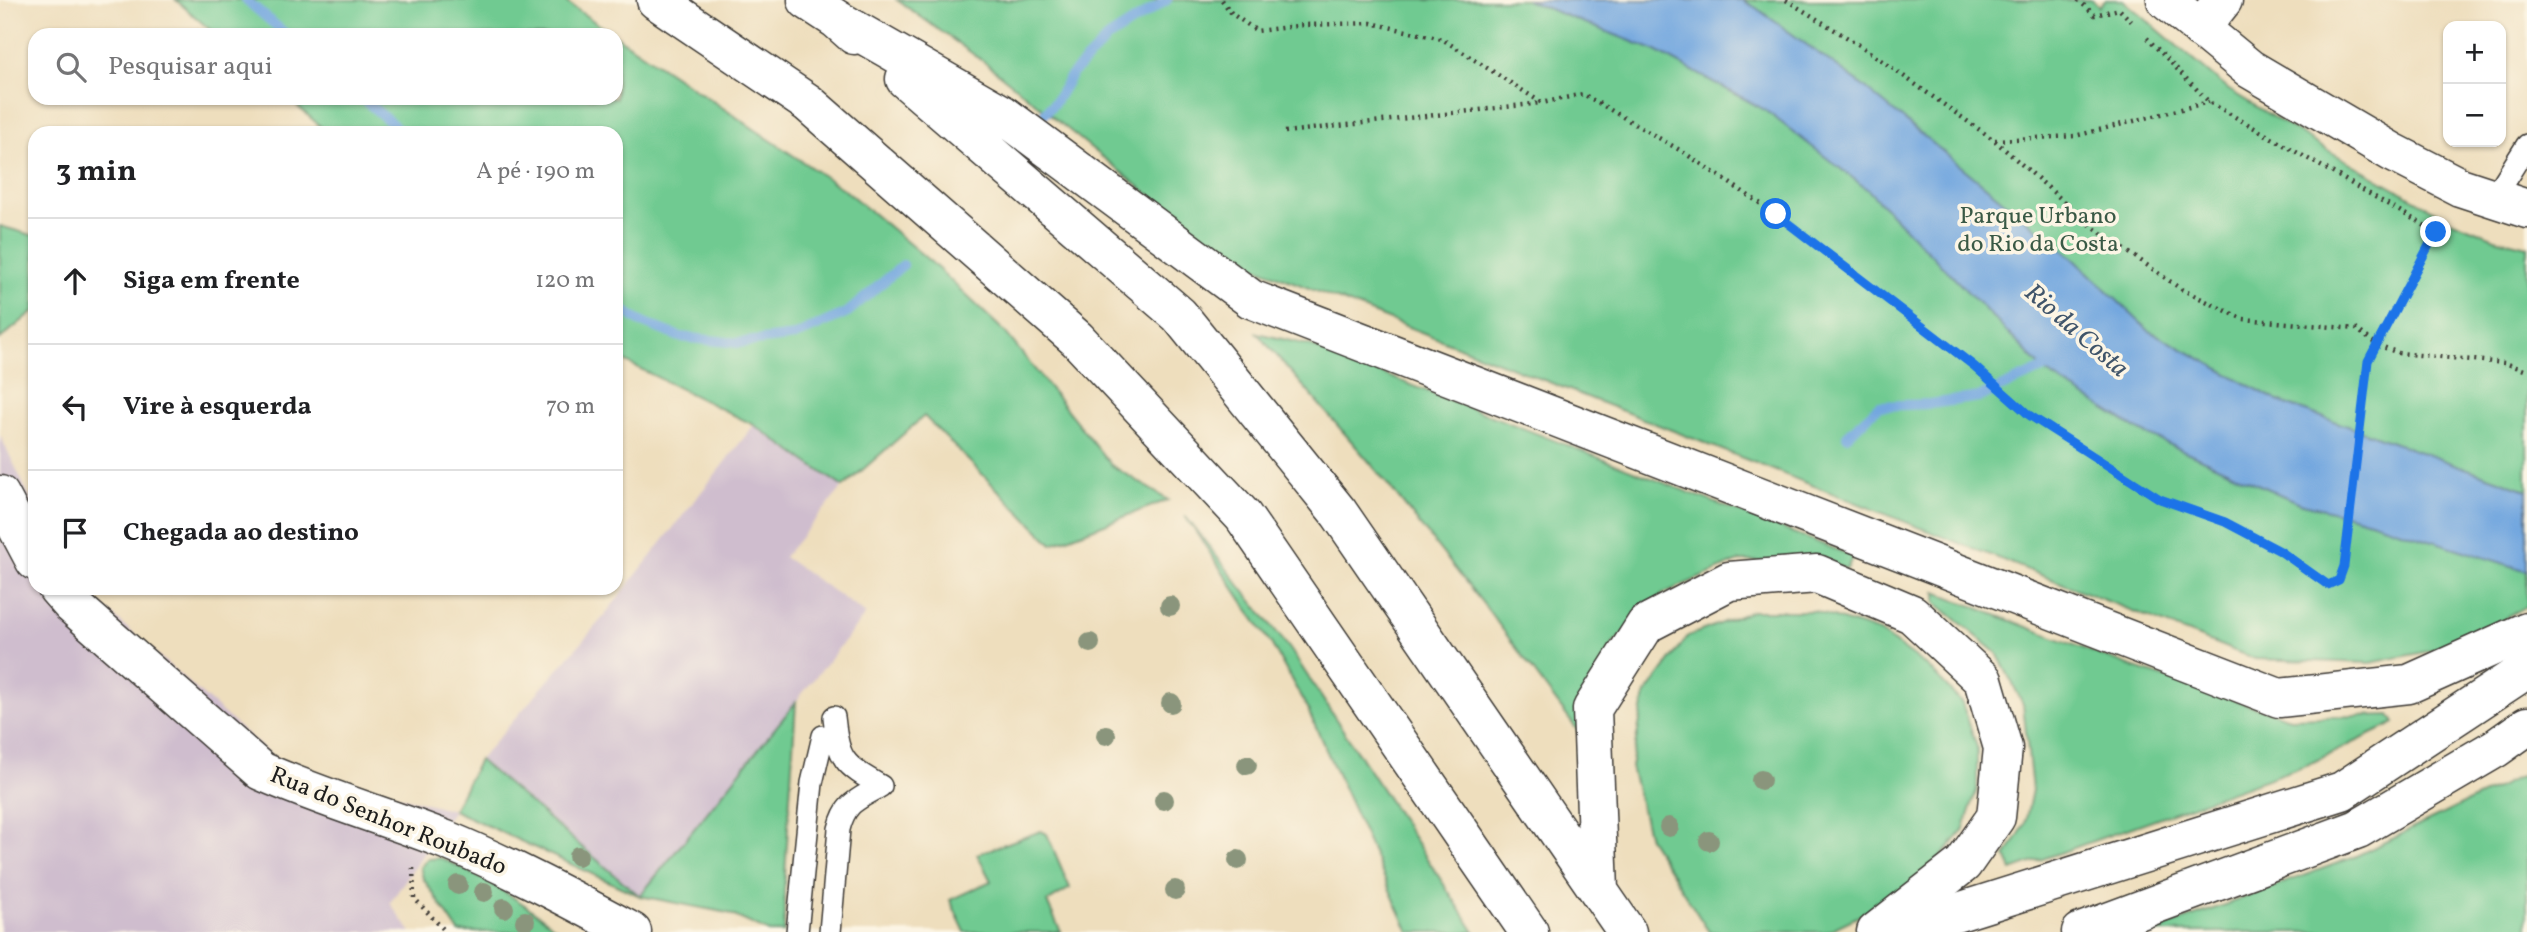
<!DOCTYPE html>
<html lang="pt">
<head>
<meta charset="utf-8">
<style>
	:root { --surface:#fff; --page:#f6f6f6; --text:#202124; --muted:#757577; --line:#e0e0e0 }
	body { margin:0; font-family:Vollkorn,serif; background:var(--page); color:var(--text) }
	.controls { position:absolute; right:21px; top:21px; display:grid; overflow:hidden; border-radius:14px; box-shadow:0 2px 5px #0004 }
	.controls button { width:63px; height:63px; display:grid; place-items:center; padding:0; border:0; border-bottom:2px solid var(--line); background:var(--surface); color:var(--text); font:35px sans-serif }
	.stop { position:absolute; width:21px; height:21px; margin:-16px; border:5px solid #1a73e8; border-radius:50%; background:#fff }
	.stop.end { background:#1a73e8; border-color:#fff; box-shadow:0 2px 7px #0008 }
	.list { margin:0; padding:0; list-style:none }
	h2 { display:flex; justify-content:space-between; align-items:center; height:91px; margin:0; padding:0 28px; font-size:30px }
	h2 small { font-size:23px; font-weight:400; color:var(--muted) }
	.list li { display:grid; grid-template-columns:46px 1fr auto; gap:21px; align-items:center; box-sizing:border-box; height:126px; padding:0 28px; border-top:2px solid var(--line) }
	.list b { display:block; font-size:26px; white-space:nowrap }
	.list em { font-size:23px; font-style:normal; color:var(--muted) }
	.icon { flex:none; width:38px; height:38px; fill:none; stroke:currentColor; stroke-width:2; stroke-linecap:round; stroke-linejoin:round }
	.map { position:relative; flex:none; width:2527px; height:932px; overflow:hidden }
	.search { position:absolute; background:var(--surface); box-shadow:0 2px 5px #0004; left:28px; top:28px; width:595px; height:77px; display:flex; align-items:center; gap:18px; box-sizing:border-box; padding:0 24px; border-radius:21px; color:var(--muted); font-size:26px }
	.panel { position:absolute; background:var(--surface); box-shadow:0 2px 5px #0004; left:28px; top:126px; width:595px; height:469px; border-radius:21px }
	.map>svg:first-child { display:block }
	.industrial { fill:#cfbdce }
	.green { fill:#70ca91; stroke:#467356; stroke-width:2 }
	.water { fill:#73a7df; stroke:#48627e; stroke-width:2 }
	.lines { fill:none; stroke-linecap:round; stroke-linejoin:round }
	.stream { stroke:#73a7df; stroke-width:10 }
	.service-casing { stroke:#3c3934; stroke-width:24 }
	.minor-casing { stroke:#3c3934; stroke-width:41 }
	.tertiary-casing { stroke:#3c3934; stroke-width:41 }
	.secondary-casing { stroke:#3c3934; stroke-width:41 }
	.trunk-casing { stroke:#3c3934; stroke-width:41 }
	.path { stroke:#3c3934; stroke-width:4.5; stroke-dasharray:2 5; stroke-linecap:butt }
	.service { stroke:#fff; stroke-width:21 }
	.minor { stroke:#fff; stroke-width:38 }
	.tertiary { stroke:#fff; stroke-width:38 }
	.secondary { stroke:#fff; stroke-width:38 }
	.trunk { stroke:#fff; stroke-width:38 }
	.tree { fill:#8a957b }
	.route { stroke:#1a73e8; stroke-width:9 }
	.labels { text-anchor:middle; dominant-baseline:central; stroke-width:7; stroke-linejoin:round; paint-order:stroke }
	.park-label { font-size:24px; fill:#395945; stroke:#fcf5e5 }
	.street-label { font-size:24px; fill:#1c1c1c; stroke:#fcf5e5 }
	.water-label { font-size:26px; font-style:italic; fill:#3f546a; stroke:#fcf5e5 }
</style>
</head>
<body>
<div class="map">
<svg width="2527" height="932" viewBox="0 0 2527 932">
	<rect width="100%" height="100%" fill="#fcf5e5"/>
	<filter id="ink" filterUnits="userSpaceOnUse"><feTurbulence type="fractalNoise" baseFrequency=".0143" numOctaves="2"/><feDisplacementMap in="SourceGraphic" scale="14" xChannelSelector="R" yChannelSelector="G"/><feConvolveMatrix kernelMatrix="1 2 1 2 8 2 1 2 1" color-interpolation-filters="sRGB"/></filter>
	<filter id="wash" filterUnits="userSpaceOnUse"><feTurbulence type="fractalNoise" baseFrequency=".00686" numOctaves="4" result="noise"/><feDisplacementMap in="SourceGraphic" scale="28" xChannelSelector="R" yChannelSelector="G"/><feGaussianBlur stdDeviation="1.57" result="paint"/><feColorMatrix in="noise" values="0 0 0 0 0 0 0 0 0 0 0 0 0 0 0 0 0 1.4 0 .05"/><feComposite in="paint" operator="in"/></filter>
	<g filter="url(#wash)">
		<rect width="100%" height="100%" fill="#eedebd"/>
		<path class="industrial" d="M 754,425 L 843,487 L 784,557 L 866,614 L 640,896 L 479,760 L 600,621 Z
			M 0,435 L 35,508 L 35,588 L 82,588 L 283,766 L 453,810 L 390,903 L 411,932 L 0,932 Z"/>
		<path class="green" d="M 176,0 L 563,0 L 614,35 L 216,35 Z
			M 897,0 L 2092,0 L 2099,7 L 2106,0 L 2123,0 L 2229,90 L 2317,144 L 2453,221 L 2495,238 L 2527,246 L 2527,606 L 2488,628 L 2430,651 L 2370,663 L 2255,659 L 1240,261 L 1173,214 L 987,64 Z
			M 616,36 L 846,191 L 931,262 L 1005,332 L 1111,465 L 1168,500 L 1052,544 L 924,416 L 843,487 L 754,425 L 616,357 L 616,133 L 328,133 L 288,98 L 616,98 Z
			M 0,226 L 35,236 L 35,310 L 0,339 Z
			M 1257,333 L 1308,345 L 1853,556 L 1847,569 L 1826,563 L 1739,561 L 1664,593 L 1613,644 L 1578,731 L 1485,606 L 1372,465 Z
			M 1185,516 L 1290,649 L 1475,932 L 1409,932 L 1307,708 L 1272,645 Z
			M 1936,592 L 2129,666 L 2290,718 L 2390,715 L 2395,723 L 2309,764 L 2012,870 L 2006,857 L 2025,824 L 2032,790 L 2023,704 L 1997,653 L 1936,603 Z
			M 1752,611 L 1814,611 L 1880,632 L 1928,667 L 1962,703 L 1977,747 L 1977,789 L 1963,831 L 1932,868 L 1901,896 L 1826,932 L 1709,932 L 1649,838 L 1631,767 L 1645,695 L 1688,636 Z
			M 796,702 L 784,891 L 784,932 L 769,932 L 728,913 L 640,896 L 453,810 L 479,760 L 640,896 Z
			M 2527,773 L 2527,932 L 2151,932 L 2354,857 Z
			M 1041,831 L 1047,834 L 1070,888 L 1047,902 L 1061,932 L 965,932 L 950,900 L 991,881 L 977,854 Z
			M 441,858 C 485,878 524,902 561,932 L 459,932 L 423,878 L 420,867 L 428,859 Z"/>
		<path class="water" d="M 1526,0 L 1742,0 L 1755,7 L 1858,82 L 2074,259 L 2148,330 L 2280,402 L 2527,490 L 2527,571 L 2360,518 L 2299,503 L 2140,431 L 2047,373 L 1868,190 L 1765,110 L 1656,51 Z"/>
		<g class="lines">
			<path class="stream" d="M 246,0 L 287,35
				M 362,98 L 403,133
				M 1033,126 L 1055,102 L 1072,74 L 1109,37 L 1167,0
				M 616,305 L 639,321 L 680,337 L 738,343 L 795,336 L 848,312 L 903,265
				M 1847,436 L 1879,406 L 1930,404 L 1980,397 L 2056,363"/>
		</g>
	</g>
	<g filter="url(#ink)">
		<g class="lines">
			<g class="service-casing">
				<path id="service" d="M 2493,199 L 2527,145
					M 797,932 L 812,783 L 823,736
					M 830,932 L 839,829 C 846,801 858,800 881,786 C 843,764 839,761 834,717"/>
			</g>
			<g class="minor-casing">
				<path id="minor" d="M 2166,0 L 2250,69 L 2392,152 L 2460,187 L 2527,209
					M 2200,29 L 2223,0"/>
			</g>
			<g class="tertiary-casing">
				<path id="tertiary" d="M 0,495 L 35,561
					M 57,588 L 71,604 L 261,771 C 321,798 385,816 446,840 C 509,866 571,899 632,932"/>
			</g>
			<g class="secondary-casing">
				<path id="secondary" d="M 1895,932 L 2342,791 L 2527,669
					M 2081,932 L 2358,829 L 2496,748 L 2527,726"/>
			</g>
			<g class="trunk-casing">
				<path id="trunk" d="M 656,0 L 808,103 L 1077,339 L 1243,516 L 1529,932
					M 807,0 L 836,19 L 854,35
					M 836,19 L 1002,114 L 1251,299 L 2279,698 L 2409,684 L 2527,631
					M 905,79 L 1179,315 L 1339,513 L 1627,932
					M 1599,890 L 1592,709 L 1646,624 L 1729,581 L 1817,574 L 1912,614 L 1983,680 L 2003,748 L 1996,817 L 1963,864 L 1876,932"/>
			</g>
			<path class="path" d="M 1222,0 L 1232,14 L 1257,31 L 1305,25 L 1371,23 L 1442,39 L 1542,103 L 1583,94 L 1683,152 L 1776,214 L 1974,367 L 2029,415 L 2160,499 L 2225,522 L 2280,551 L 2327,585 L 2339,580 L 2344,566 L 2368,361 L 2443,219
				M 1786,0 L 1861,46 L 1994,140 L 2094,228 L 2181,289 L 2243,319 L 2356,329 L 2376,344 L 2398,353 L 2505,363 L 2527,371
				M 2078,0 L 2095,15 L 2119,9 L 2134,24
				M 2147,38 L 2209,102 L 2436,232
				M 1285,132 L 1541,103
				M 1995,140 L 2075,136 L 2209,102
				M 413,868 L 414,898 L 446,932"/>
			<use href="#service" class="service"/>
			<use href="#minor" class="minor"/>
			<use href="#tertiary" class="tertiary"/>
			<use href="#secondary" class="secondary"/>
			<use href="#trunk" class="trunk"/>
		</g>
		<g class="tree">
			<circle cx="1170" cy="606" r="10"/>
			<circle cx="1090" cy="643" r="10"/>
			<circle cx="1171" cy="703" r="10"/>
			<circle cx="1106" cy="735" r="10"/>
			<circle cx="1247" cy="765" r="10"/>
			<circle cx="1761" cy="780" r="10"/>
			<circle cx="1164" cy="800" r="10"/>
			<circle cx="1669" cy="827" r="10"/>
			<circle cx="1709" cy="841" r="10"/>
			<circle cx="578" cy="856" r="10"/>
			<circle cx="1238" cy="860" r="10"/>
			<circle cx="458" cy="885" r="10"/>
			<circle cx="1175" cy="890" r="10"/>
			<circle cx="484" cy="892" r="10"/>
			<circle cx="504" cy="908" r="10"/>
			<circle cx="525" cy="921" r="10"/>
		</g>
	</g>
	<g class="lines" filter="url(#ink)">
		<path class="route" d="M 1776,214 L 1974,366 L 2029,415 L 2160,499 L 2225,522 L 2280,551 L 2328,585 L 2339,580 L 2344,566 L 2368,361 L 2436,232"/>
	</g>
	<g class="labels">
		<g class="park-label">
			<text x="2038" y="217">Parque Urbano<tspan x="2038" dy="28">do Rio da Costa</tspan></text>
		</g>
		<g class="street-label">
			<text transform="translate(388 822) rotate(22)">Rua do Senhor Roubado</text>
		</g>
		<g class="water-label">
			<text transform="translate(2076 331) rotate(41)">Rio da Costa</text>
		</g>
	</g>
</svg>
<div class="controls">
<button>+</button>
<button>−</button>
</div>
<div class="stop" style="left:1776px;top:214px"></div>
<div class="stop end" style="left:2436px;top:232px"></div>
<div class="search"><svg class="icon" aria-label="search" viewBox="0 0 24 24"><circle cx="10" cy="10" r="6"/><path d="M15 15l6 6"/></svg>Pesquisar aqui</div>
<section class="panel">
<h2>3 min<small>A pé · 190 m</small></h2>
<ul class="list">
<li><svg class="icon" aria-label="ahead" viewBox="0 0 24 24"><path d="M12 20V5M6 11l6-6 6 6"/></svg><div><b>Siga em frente</b></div><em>120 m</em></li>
<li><svg class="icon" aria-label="left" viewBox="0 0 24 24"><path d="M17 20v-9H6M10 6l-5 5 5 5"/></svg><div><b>Vire à esquerda</b></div><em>70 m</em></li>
<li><svg class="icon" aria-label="arrive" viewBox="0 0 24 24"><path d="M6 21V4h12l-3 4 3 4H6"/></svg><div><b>Chegada ao destino</b></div></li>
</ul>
</section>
</div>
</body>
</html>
